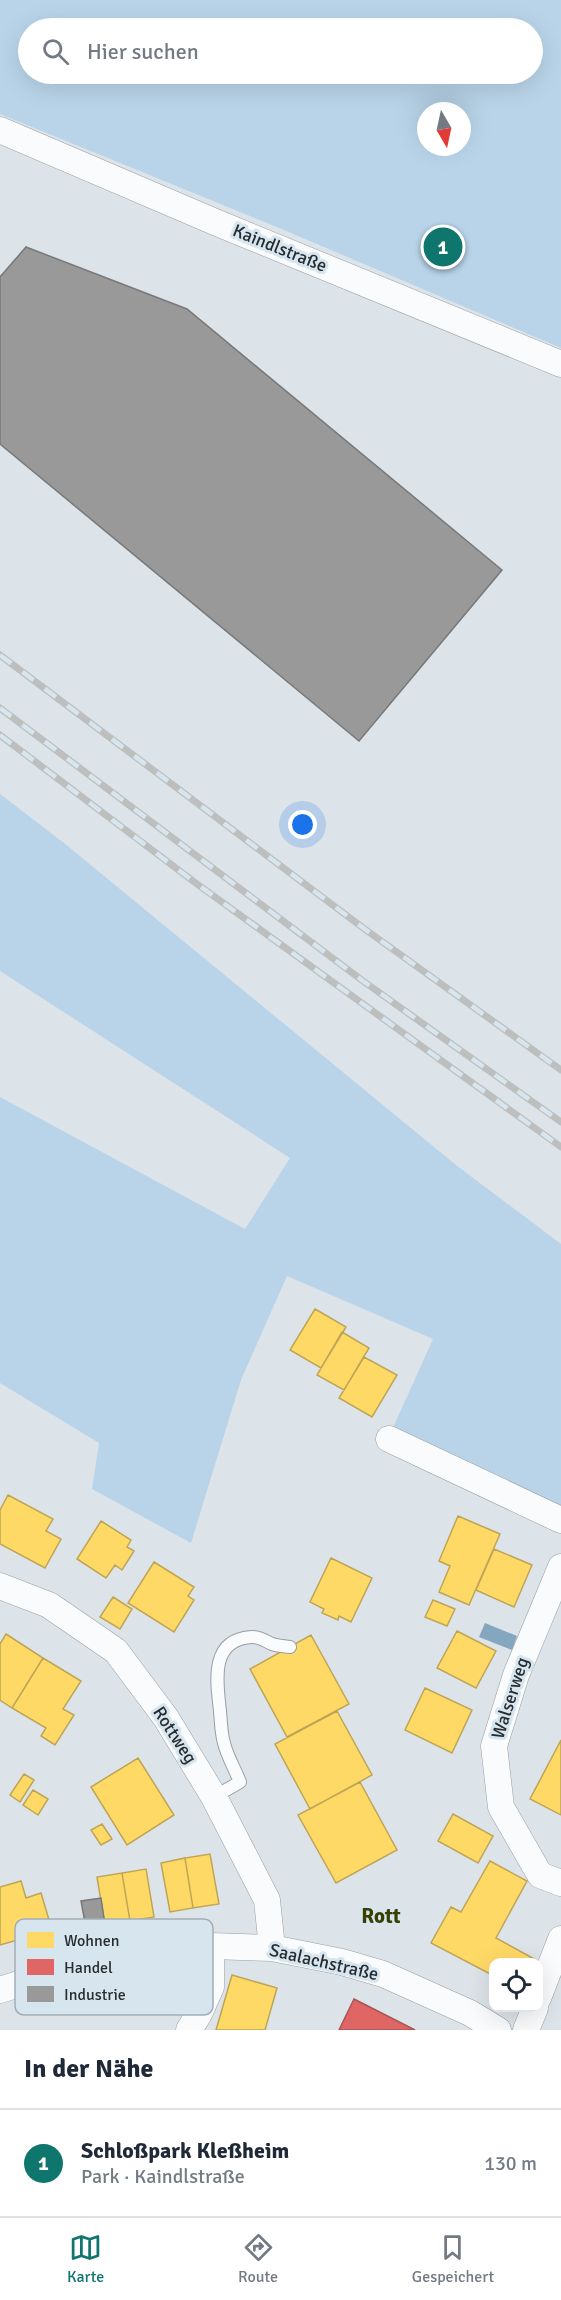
<!DOCTYPE html>
<html lang="de">
<head>
<meta charset="utf-8">
<style>
	:root { --surface:#fff; --page:#f6f6f7; --text:#1f2937; --muted:#747a83; --line:#e0e1e3; --accent:#0f766e }
	body { margin:0; font-family:Signika,sans-serif; background:var(--page); color:var(--text) }
	.controls { position:absolute; right:18px; bottom:18px; display:grid; overflow:hidden; border-radius:12px; box-shadow:0 6px 24px #0002 }
	.controls button { width:54px; height:54px; display:grid; place-items:center; padding:0; border:0; border-bottom:2px solid var(--line); background:var(--surface); color:var(--text); font:30px sans-serif }
	.compass { position:absolute; left:417px; top:102px; width:54px; height:54px; border-radius:50%; background:var(--surface); box-shadow:0 6px 24px #0002; rotate:171deg }
	.you { position:absolute; left:303px; top:825px; width:21px; height:21px; margin:-15px; border:4px solid #fff; border-radius:50%; background:#1a73e8; box-shadow:0 0 0 9px #1a73e833 }
	.badge { display:grid; place-items:center; width:39px; height:39px; border-radius:50%; background:var(--accent); color:#fff; font-size:20px; font-weight:700 }
	.pin { position:absolute; translate:-50% -50%; border:3px solid #fff; box-shadow:0 2px 6px #0006 }
	.list { margin:0; padding:0; list-style:none }
	h2 { display:flex; justify-content:space-between; align-items:center; height:78px; margin:0; padding:0 24px; font-size:26px }
	h2 small { font-size:20px; font-weight:400; color:var(--muted) }
	.list li { display:grid; grid-template-columns:39px 1fr auto; gap:18px; align-items:center; box-sizing:border-box; height:108px; padding:0 24px; border-top:2px solid var(--line) }
	.list b { display:block; font-size:22px; white-space:nowrap }
	.list p { margin:0; font-size:20px; white-space:nowrap; color:var(--muted) }
	.list em { font-size:20px; font-style:normal; color:var(--muted) }
	.icon { flex:none; width:33px; height:33px; fill:none; stroke:currentColor; stroke-width:2; stroke-linecap:round; stroke-linejoin:round }
	.map { position:relative; flex:none; width:561px; height:2030px; overflow:hidden }
	.search { position:absolute; background:var(--surface); box-shadow:0 6px 24px #0002; left:18px; right:18px; top:18px; height:66px; display:flex; align-items:center; gap:15px; box-sizing:border-box; padding:0 21px; border-radius:33px; color:var(--muted); font-size:22px }
	.sheet { height:186px; background:var(--surface) }
	nav { display:flex; justify-content:space-around; align-items:center; box-sizing:border-box; height:84px; border-top:2px solid var(--line); background:var(--surface); font-size:16px; color:var(--muted) }
	nav a { display:grid; justify-items:center; gap:3px }
	nav .on { color:var(--accent) }
	.map>svg:first-child { display:block }
	.green { fill:#b9d4e9; fill-rule:evenodd }
	.water { fill:#85a6bf }
	.homes { fill:#ffd966; stroke:#bea556; stroke-width:1.5 }
	.shops { fill:#e06666; stroke:#a85556; stroke-width:1.5 }
	.industry { fill:#999; stroke:#77787a; stroke-width:1.5 }
	.lines { fill:none; stroke-linecap:round; stroke-linejoin:round }
	.lane-casing { stroke:#999ea2; stroke-width:14 }
	.street-casing { stroke:#999ea2; stroke-width:27 }
	.lane { stroke:#fafbfc; stroke-width:12 }
	.street { stroke:#fafbfc; stroke-width:26 }
	.rail-casing { stroke:#bdbfbf; stroke-width:7 }
	.rail { stroke:#d7e5ef; stroke-width:4.5; stroke-dasharray:14; stroke-linecap:butt }
	.labels { text-anchor:middle; dominant-baseline:central; stroke-width:6; stroke-linejoin:round; paint-order:stroke }
	.street-label { font-size:18px; fill:#272c30; stroke:#d7e5ef }
	.quarter-label { font-size:21px; font-weight:bold; fill:#383f01; stroke:#d7e5ef }
	.key { fill:#d7e5ef; stroke:#a2aeb6; stroke-width:1.5 }
	.key-label { font-size:16px; fill:#272c30 }
</style>
</head>
<body>
<div class="map">
<svg width="561" height="2030" viewBox="0 0 561 2030">
	<rect width="100%" height="100%" fill="#dde4e9"/>
	<path class="green" d="M 0,0 L 561,0 L 561,348 L 284,230 L 0,114 ZM 28,28 L 532,28 L 532,74 L 28,74 ZM 426,111 L 462,111 L 462,147 L 426,147 Z
		M 0,794 L 64,843 L 456,1165 L 561,1244 L 561,1507 L 391,1432 L 433,1339 L 287,1276 L 241,1380 L 191,1543 L 92,1489 L 99,1443 L 0,1383 L 0,1097 L 245,1229 L 290,1158 L 0,971 Z"/>
	<path class="water" d="M 485,1623 L 517,1636 L 512,1650 L 479,1637 Z"/>
	<path class="homes" d="M 315,1309 L 346,1327 L 321,1368 L 290,1350 Z
		M 342,1332 L 369,1348 L 344,1390 L 317,1375 Z
		M 364,1357 L 397,1375 L 372,1417 L 339,1398 Z
		M 8,1495 L 53,1519 L 46,1531 L 61,1539 L 45,1568 L 0,1544 L 0,1510 Z
		M 458,1516 L 500,1534 L 469,1605 L 439,1592 L 450,1566 L 439,1561 Z
		M 101,1521 L 131,1540 L 127,1547 L 134,1551 L 122,1570 L 115,1565 L 106,1578 L 77,1559 Z
		M 494,1549 L 532,1565 L 514,1607 L 476,1590 Z
		M 331,1558 L 372,1578 L 351,1622 L 339,1616 L 338,1620 L 322,1613 L 324,1609 L 310,1602 Z
		M 154,1562 L 194,1587 L 188,1596 L 194,1600 L 174,1632 L 128,1603 Z
		M 113,1597 L 132,1609 L 120,1629 L 100,1617 Z
		M 433,1600 L 455,1609 L 447,1626 L 425,1617 Z
		M 457,1631 L 496,1651 L 476,1688 L 437,1668 Z
		M 6,1634 L 43,1658 L 12,1708 L 0,1700 L 0,1644 Z
		M 311,1635 L 349,1704 L 287,1737 L 250,1669 Z
		M 43,1658 L 81,1681 L 63,1709 L 74,1715 L 55,1745 L 41,1736 L 46,1728 L 12,1708 Z
		M 425,1688 L 472,1710 L 452,1753 L 405,1730 Z
		M 337,1711 L 372,1775 L 310,1809 L 275,1744 Z
		M 561,1740 L 561,1815 L 530,1799 Z
		M 138,1758 L 174,1815 L 127,1845 L 91,1787 Z
		M 24,1774 L 34,1780 L 20,1802 L 10,1795 Z
		M 360,1782 L 397,1850 L 336,1883 L 298,1815 Z
		M 33,1790 L 48,1799 L 38,1815 L 23,1805 Z
		M 453,1814 L 493,1836 L 478,1863 L 438,1841 Z
		M 102,1824 L 112,1839 L 101,1845 L 91,1830 Z
		M 210,1854 L 219,1904 L 193,1908 L 185,1858 Z
		M 185,1858 L 193,1908 L 170,1912 L 161,1863 Z
		M 490,1861 L 527,1881 L 496,1938 L 538,1961 L 537,1962 L 494,1962 L 494,1976 L 431,1943 L 451,1907 L 461,1912 Z
		M 146,1869 L 154,1917 L 130,1921 L 122,1873 Z
		M 122,1873 L 130,1921 L 105,1925 L 97,1877 Z
		M 21,1881 L 26,1898 L 41,1893 L 52,1930 L 0,1945 L 0,1887 Z
		M 232,1975 L 277,1988 L 265,2030 L 216,2030 Z"/>
	<path class="shops" d="M 354,1999 L 415,2030 L 339,2030 Z"/>
	<path class="industry" d="M 26,247 L 187,309 L 502,570 L 359,741 L 0,444 L 0,277 Z
		M 101,1898 L 105,1925 L 86,1928 L 81,1901 Z"/>
	<g class="lines">
		<g class="lane-casing">
			<path id="lane" d="M 214,1797 L 240,1782 C 235,1769 227,1756 224,1743 C 221,1733 221,1722 220,1711 C 217,1683 209,1640 251,1637 C 259,1636 265,1641 272,1644 C 278,1646 284,1646 290,1647"/>
		</g>
		<g class="street-casing">
			<path id="street" d="M 0,130 L 215,222 L 561,364
				M 389,1439 L 561,1520
				M 561,1567 L 516,1675 L 494,1746 L 501,1807 L 540,1875 L 561,1883
				M 0,1586 L 49,1605 L 116,1651 L 166,1718 L 214,1797 L 267,1900 L 272,1948
				M 0,1990 L 88,1962 L 211,1946 L 272,1948 L 342,1962 L 383,1974 L 470,2013 L 498,2030
				M 538,1998 L 561,1939
				M 189,2030 L 199,2014 L 211,1987 L 211,1946
				M 526,2030 L 535,2008"/>
		</g>
		<use href="#lane" class="lane"/>
		<use href="#street" class="street"/>
		<g class="rail-casing">
			<path id="rail" d="M 0,655 L 366,930 L 561,1070
				M 0,708 L 363,981 L 561,1122
				M 0,735 L 197,884 L 561,1147"/>
		</g>
		<use href="#rail" class="rail"/>
	</g>
	<g class="labels">
		<g class="street-label">
			<text transform="translate(280 248) rotate(22)">Kaindlstraße</text>
			<text transform="translate(510 1698) rotate(-72)">Walserweg</text>
			<text transform="translate(175 1735) rotate(57)">Rottweg</text>
			<text transform="translate(324 1962) rotate(13)">Saalachstraße</text>
		</g>
		<g class="quarter-label">
			<text x="381" y="1916">Rott</text>
		</g>
	</g>
	<rect x="15" y="1919" width="198" height="96" rx="9" class="key"/>
	<rect x="27" y="1932" width="27" height="16" fill="#ffd966"/>
	<rect x="27" y="1959" width="27" height="16" fill="#e06666"/>
	<rect x="27" y="1986" width="27" height="16" fill="#999"/>
	<g class="key-label">
		<text x="64" y="1946">Wohnen</text>
		<text x="64" y="1973">Handel</text>
		<text x="64" y="2000">Industrie</text>
	</g>
</svg>
<div class="controls">
<button><svg class="icon" aria-label="locate" viewBox="0 0 24 24"><circle cx="12" cy="12" r="6"/><path d="M12 2v4M12 18v4M2 12h4M18 12h4"/></svg></button>
</div>
<svg class="compass" viewBox="-18 -18 36 36"><path d="M0-13l5 13h-10z" fill="#e53935"/><path d="M0 13l5-13h-10z" fill="#747a83"/></svg>
<div class="you"></div>
<div class="pin badge" style="left:443px;top:247px">1</div>
<div class="search"><svg class="icon" aria-label="search" viewBox="0 0 24 24"><circle cx="10" cy="10" r="6"/><path d="M15 15l6 6"/></svg>Hier suchen</div>
</div>
<section class="sheet">
<h2>In der Nähe<small></small></h2>
<ul class="list">
<li><span class="badge">1</span><div><b>Schloßpark Kleßheim</b><p>Park · Kaindlstraße</p></div><em>130 m</em></li>
</ul>
</section>
<nav>
<a class="on"><svg class="icon" aria-label="map" viewBox="0 0 24 24"><path d="M3 6l6-2 6 2 6-2v14l-6 2-6-2-6 2zM9 4v14M15 6v14"/></svg>Karte</a>
<a><svg class="icon" aria-label="directions" viewBox="0 0 24 24"><path d="M12 3l9 9-9 9-9-9zM9 14v-3h6M13 9l2 2-2 2"/></svg>Route</a>
<a><svg class="icon" aria-label="saved" viewBox="0 0 24 24"><path d="M7 4h10v16l-5-4-5 4z"/></svg>Gespeichert</a>
</nav>
</body>
</html>
